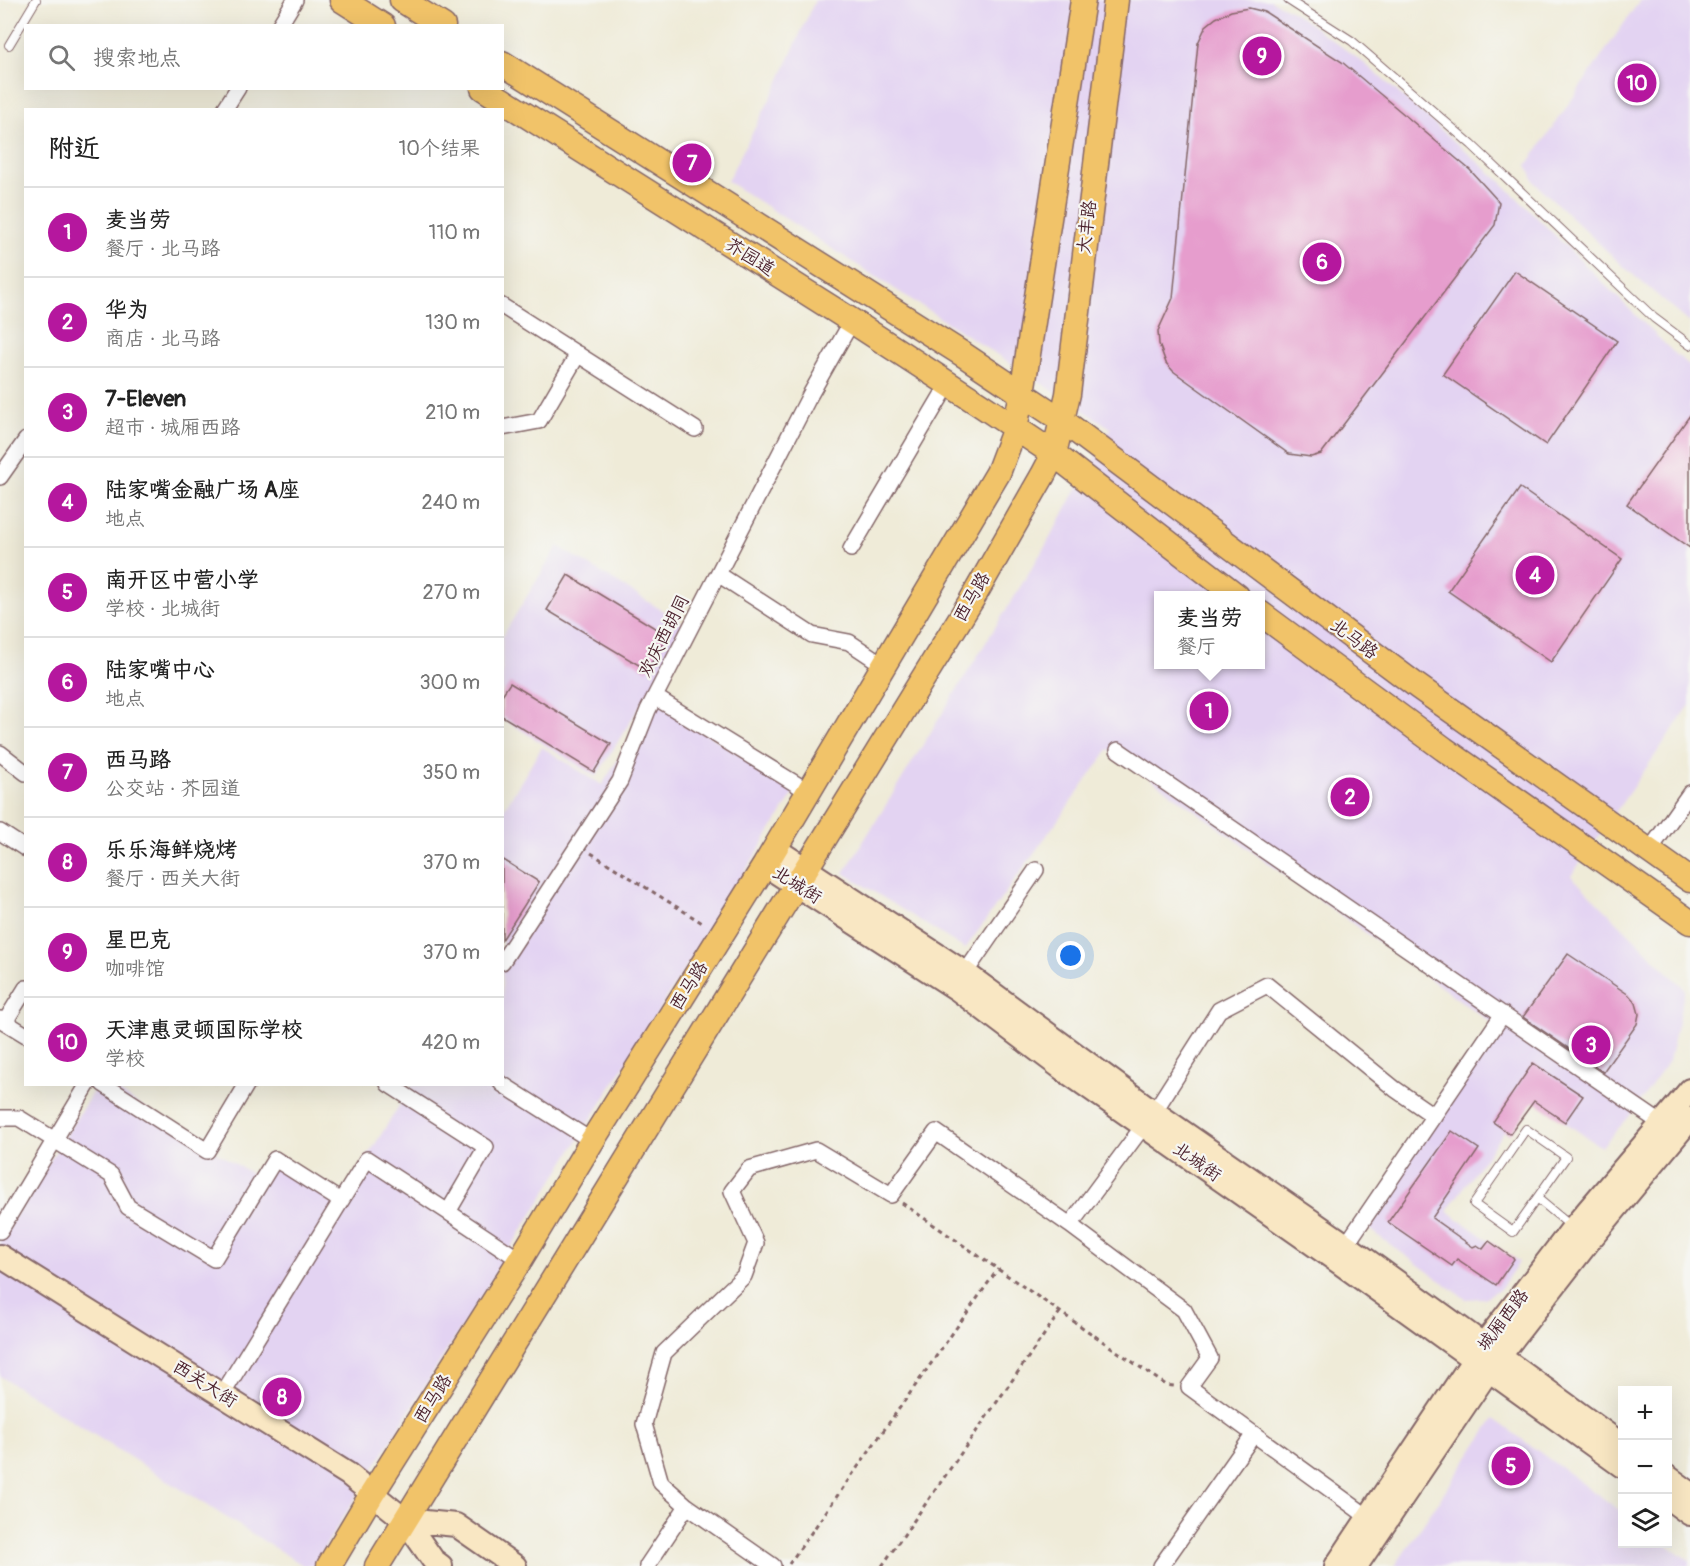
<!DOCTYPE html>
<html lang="zh">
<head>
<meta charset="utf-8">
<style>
	:root { --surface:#fff; --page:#f2f2f2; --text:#222; --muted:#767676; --line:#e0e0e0; --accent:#b5179e }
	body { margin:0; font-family:Pangolin,"LXGW WenKai TC",sans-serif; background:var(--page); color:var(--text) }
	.controls { position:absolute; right:18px; bottom:18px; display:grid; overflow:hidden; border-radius:0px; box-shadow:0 6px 24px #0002 }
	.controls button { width:54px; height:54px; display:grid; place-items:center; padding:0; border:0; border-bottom:2px solid var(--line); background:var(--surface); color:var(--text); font:30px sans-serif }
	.you { position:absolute; left:1071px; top:956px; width:21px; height:21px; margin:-15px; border:4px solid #fff; border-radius:50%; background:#1a73e8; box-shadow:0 0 0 9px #1a73e833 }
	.badge { display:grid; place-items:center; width:39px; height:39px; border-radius:50%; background:var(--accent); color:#fff; font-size:20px; font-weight:700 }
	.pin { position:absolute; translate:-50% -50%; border:3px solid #fff; box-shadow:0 2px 6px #0006 }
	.popup { position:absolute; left:1154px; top:591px; width:111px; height:78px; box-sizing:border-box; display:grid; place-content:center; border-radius:0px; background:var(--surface); filter:drop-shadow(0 2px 4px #0005); font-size:20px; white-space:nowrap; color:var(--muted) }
	.popup b { font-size:22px; color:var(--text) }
	.popup::after { content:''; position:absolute; left:50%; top:100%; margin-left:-12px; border:12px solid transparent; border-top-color:var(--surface) }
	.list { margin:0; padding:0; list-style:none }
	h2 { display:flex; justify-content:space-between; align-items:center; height:78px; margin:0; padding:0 24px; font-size:26px }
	h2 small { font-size:20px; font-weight:400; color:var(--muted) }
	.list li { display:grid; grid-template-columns:39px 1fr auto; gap:18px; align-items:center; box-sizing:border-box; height:90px; padding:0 24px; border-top:2px solid var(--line) }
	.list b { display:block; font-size:22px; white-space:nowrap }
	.list p { margin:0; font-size:20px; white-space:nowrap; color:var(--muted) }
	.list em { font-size:20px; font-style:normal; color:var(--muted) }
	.icon { flex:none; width:33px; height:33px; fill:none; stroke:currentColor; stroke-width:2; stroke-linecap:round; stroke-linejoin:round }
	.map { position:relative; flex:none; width:1690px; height:1566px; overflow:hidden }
	.search { position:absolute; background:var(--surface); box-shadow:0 6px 24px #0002; left:24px; top:24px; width:480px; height:66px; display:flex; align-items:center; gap:15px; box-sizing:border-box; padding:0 21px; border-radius:0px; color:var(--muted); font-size:22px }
	.panel { position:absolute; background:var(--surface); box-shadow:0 6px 24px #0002; left:24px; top:108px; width:480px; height:978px; border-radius:0px }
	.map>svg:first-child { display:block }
	.built { fill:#e3d3f2; fill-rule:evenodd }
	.building { fill:#e69dcd }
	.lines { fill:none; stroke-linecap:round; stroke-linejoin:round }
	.lane-casing { stroke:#846668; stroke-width:10 }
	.street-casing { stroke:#846668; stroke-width:18 }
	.secondary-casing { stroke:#846668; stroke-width:26 }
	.primary-casing { stroke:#846668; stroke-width:27 }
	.path { stroke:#846668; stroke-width:3; stroke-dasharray:4.5 4.5; stroke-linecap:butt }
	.lane { stroke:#fff; stroke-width:8 }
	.street { stroke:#fff; stroke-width:15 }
	.secondary { stroke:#f9e7c3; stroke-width:22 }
	.primary { stroke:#f1c369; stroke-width:24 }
	.labels { text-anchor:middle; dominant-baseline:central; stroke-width:4.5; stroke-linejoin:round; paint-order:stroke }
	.street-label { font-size:18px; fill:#4a1f2b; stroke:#f6f6f2 }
</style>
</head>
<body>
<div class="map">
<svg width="1690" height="1566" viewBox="0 0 1690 1566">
	<rect width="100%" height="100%" fill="#f6f6f2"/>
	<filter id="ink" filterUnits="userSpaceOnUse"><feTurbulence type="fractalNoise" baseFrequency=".0167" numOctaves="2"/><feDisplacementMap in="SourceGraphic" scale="12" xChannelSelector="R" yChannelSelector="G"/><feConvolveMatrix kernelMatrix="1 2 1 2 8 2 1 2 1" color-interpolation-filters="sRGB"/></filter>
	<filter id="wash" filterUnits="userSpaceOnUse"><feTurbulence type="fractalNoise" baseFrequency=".008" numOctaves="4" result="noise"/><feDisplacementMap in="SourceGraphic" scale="24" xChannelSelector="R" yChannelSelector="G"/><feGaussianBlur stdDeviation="1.35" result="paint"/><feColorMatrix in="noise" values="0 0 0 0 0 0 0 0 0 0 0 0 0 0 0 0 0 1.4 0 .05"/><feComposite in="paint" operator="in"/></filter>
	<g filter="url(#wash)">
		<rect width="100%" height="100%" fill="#efebd8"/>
		<path class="built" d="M 815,0 L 1270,0 L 1292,11 L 1364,63 L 1500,181 L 1672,351 L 1690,366 L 1690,705 L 1571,876 L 1685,989 L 1669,1061 L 1628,1118 L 1601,1147 L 1534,1101 L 1510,1134 L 1504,1131 L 1447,1211 L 1519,1262 L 1500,1289 L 1484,1298 L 1466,1299 L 1366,1227 L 1497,1027 L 1109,749 L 965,949 L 844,873 L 1046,545 L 1111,428 L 727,181 L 778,84 ZM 1158,596 L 1260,596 L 1260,664 L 1158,664 Z
			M 1640,0 L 1690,0 L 1690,323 L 1624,267 L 1535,183 L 1527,165 Z
			M 558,546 L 689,627 L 596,777 L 503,719 L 502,637 Z
			M 654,701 L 796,790 L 313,1566 L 304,1566 L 0,1376 L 0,1233 L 8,1228 L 97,1085 L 108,1085 L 255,1176 L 269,1154 L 341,1199 L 412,1085 L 502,1084 L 503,811 L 542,747 L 602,785 Z
			M 1494,1419 L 1622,1512 L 1622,1544 L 1666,1544 L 1690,1561 L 1690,1566 L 1395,1566 Z"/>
		<g id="blocks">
			<path class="building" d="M 1249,8 L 1265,12 L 1342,62 L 1470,170 L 1499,202 L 1495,225 L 1321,454 L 1311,457 L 1289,454 L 1173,371 L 1166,363 L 1159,344 L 1158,331 L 1173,298 L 1198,43 L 1206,26 L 1216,18 L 1231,11 Z
				M 1515,271 L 1617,341 L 1546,445 L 1443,374 Z
				M 1690,415 L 1690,548 L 1627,504 Z
				M 1520,488 L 1622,559 L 1551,662 L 1448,591 Z
				M 568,575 L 668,636 L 647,670 L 547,610 Z
				M 510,683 L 611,744 L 594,772 L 502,716 L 502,695 Z
				M 502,859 L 539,882 L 502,940 Z
				M 1568,954 L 1629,995 L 1636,1003 L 1639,1014 L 1637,1024 L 1603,1072 L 1523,1017 Z
				M 1533,1063 L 1583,1096 L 1565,1122 L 1534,1101 L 1510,1134 L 1493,1122 Z
				M 1452,1131 L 1479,1149 L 1432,1218 L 1473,1247 L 1477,1245 L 1483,1249 L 1489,1241 L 1514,1259 L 1496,1285 L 1457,1259 L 1452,1266 L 1388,1222 Z"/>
		</g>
	</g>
	<g filter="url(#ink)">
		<use href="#blocks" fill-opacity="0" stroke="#846668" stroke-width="1.5"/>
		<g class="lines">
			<g class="lane-casing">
				<path id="lane" d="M 1288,0 L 1352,41 L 1472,145 L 1654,318 L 1690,345
					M 9,45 L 36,0
					M 1526,1129 L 1566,1157 L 1513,1232 L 1474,1204 Z
					M 1537,1198 L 1572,1227"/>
			</g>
			<g class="street-casing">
				<path id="street" d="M 279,26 L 295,0
					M 224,110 L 238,88
					M 502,306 L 695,429
					M 502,428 L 539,421 L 578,354
					M 0,477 L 26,440
					M 851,549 L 949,383
					M 718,574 L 812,635 L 849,642 L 885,666
					M 655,697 L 809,792
					M 1118,750 L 1662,1124
					M 0,753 L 26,773
					M 0,832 L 26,849
					M 1649,851 L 1690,793
					M 502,962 L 620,781 L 648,710 L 810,395 L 852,321
					M 965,973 L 1036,870
					M 0,1019 L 26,1035
					M 5,1022 L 26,988
					M 103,1084 L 207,1151 L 247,1084
					M 388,1084 L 486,1147 L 448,1212 L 520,1260
					M 502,1084 L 592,1141
					M 1154,1112 L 1219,1010 L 1267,985 L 1395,1089 L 1434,1116
					M 0,1118 L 19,1118 L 111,1175 L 128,1207 L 214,1259 L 275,1159 L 341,1201 L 367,1159 L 448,1212
					M 1144,1125 L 1070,1225 L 1184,1310 L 1210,1358 L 1189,1387 L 1368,1517
					M 0,1231 L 88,1084
					M 1346,1245 L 1503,1014
					M 222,1395 L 341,1201
					M 647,1566 L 687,1506
					M 773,1566 L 687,1506 L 661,1483 L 644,1424 L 664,1353 L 744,1276 L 756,1243 L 732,1191 L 749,1169 L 816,1150 L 891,1195 L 936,1132 L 1070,1225
					M 1161,1566 L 1254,1434"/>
			</g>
			<g class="secondary-casing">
				<path id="secondary" d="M 775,849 L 965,973 L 1154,1112 L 1346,1245 L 1622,1445
					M 765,865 L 957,989 L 1064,1070 L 1340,1263 L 1622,1466
					M 0,1256 L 348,1474 L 405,1520 L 433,1560 L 441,1566
					M 1668,1477 L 1690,1493
					M 1668,1498 L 1690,1514
					M 405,1520 L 456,1525 L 515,1566
					M 1336,1566 L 1484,1344 L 1573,1228 L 1690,1090
					M 1356,1566 L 1488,1371 L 1589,1241 L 1690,1119"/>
			</g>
			<g class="primary-casing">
				<path id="primary" d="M 342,0 L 383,26
					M 402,0 L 443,26
					M 502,63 L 964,355 L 1063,421 L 1417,686 L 1690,880
					M 483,88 L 852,321 L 981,405 L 1054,454 L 1237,596
					M 1260,613 L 1444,749 L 1690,922
					M 329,1566 L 372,1494 L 520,1260 L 592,1141 L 765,865 L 998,473 L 1015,428 L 1022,393 L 1083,0
					M 377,1566 L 919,685 L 971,601 L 1043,475 L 1054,454 L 1068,394 L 1116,0"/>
			</g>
			<path class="path" d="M 591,853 L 704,924
				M 902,1203 L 1166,1385 L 1174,1386
				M 789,1564 L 998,1269
				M 882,1566 L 1060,1312"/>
			<use href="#lane" class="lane"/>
			<use href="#street" class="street"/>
			<use href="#secondary" class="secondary"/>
			<use href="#primary" class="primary"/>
		</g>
	</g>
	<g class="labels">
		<g class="street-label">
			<text transform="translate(1087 227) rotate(-83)">大丰路</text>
			<text transform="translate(750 257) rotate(32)">芥园道</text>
			<text transform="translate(972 597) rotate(-60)">西马路</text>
			<text transform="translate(664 636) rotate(-63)">欢庆西胡同</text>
			<text transform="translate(1354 639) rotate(37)">北马路</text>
			<text transform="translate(797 885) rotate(32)">北城街</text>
			<text transform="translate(689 986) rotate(-58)">西马路</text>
			<text transform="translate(1197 1162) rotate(35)">北城街</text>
			<text transform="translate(1503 1320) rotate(-53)">城厢西路</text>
			<text transform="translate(205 1384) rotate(32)">西关大街</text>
			<text transform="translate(433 1399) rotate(-58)">西马路</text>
		</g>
	</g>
</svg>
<div class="controls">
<button>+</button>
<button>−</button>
<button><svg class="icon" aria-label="layers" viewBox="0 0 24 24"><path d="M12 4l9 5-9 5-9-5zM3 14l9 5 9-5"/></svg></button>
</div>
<div class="you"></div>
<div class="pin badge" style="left:1209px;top:711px">1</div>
<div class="popup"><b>麦当劳</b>餐厅</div>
<div class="pin badge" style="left:1350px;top:797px">2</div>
<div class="pin badge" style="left:1591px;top:1045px">3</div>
<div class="pin badge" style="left:1535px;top:575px">4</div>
<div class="pin badge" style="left:1511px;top:1466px">5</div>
<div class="pin badge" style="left:1322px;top:262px">6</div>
<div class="pin badge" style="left:692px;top:163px">7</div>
<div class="pin badge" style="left:282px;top:1397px">8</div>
<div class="pin badge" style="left:1262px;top:56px">9</div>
<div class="pin badge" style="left:1637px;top:83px">10</div>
<div class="search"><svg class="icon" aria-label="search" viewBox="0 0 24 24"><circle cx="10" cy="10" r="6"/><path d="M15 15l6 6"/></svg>搜索地点</div>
<section class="panel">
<h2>附近<small>10个结果</small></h2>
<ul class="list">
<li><span class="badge">1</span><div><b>麦当劳</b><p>餐厅 · 北马路</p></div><em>110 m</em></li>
<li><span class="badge">2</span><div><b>华为</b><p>商店 · 北马路</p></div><em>130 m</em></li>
<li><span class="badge">3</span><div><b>7-Eleven</b><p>超市 · 城厢西路</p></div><em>210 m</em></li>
<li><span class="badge">4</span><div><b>陆家嘴金融广场 A座</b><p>地点</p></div><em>240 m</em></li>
<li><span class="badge">5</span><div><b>南开区中营小学</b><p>学校 · 北城街</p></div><em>270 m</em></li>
<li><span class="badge">6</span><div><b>陆家嘴中心</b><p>地点</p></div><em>300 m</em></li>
<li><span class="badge">7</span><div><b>西马路</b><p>公交站 · 芥园道</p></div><em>350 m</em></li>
<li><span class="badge">8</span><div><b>乐乐海鲜烧烤</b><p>餐厅 · 西关大街</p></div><em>370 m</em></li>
<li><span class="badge">9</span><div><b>星巴克</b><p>咖啡馆</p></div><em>370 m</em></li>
<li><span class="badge">10</span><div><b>天津惠灵顿国际学校</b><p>学校</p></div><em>420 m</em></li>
</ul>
</section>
</div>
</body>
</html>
